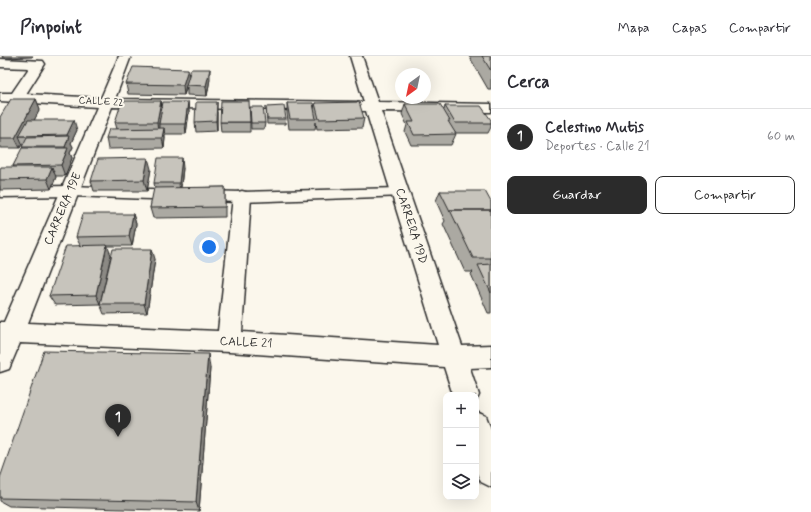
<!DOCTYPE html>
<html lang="es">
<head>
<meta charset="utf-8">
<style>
	:root { --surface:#fff; --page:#f2f2f3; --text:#2b2b33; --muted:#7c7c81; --line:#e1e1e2; --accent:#2b2b2b }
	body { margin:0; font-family:Mynerve,sans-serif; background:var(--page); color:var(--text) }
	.controls { position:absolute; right:12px; bottom:12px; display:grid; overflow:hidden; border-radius:8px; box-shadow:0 4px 16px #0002 }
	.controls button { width:36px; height:36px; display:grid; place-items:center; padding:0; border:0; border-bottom:1px solid var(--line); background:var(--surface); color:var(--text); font:20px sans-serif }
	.compass { position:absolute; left:395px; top:12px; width:36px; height:36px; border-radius:50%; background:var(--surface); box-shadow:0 4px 16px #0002; rotate:213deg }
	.you { position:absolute; left:209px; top:191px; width:14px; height:14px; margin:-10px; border:3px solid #fff; border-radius:50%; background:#1a73e8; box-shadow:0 0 0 6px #1a73e833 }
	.badge { display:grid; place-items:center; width:26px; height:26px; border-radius:50%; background:var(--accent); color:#fff; font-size:13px; font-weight:700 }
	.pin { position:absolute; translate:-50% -33px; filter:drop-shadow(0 1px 2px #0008) }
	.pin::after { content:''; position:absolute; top:21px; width:14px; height:12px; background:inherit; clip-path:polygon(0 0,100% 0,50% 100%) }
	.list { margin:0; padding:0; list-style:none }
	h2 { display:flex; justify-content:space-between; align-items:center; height:52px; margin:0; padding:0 16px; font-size:17px }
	h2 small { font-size:13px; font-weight:400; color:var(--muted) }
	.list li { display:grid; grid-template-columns:26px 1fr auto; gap:12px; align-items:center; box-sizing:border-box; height:56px; padding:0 16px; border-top:1px solid var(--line) }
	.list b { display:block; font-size:15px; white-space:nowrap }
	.list p { margin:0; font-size:13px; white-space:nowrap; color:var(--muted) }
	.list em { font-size:13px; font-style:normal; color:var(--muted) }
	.actions { display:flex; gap:8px; padding:12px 16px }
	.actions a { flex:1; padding:9px 0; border:1px solid var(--accent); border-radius:8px; text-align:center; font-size:14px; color:var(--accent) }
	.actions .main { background:var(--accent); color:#fff }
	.icon { flex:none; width:22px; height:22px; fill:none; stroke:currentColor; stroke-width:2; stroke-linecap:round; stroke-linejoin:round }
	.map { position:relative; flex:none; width:491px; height:456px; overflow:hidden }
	header { display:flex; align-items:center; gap:24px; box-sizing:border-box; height:56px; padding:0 20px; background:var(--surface); border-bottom:1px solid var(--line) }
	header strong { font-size:19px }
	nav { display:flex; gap:22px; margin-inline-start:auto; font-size:14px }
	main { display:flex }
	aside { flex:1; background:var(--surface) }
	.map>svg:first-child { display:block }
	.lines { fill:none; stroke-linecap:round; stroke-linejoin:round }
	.pedestrian-casing { stroke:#2b2b2b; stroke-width:3 }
	.minor-casing { stroke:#2b2b2b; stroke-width:3 }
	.pedestrian { fill:#fbf7ec; fill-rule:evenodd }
	.minor { fill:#fbf7ec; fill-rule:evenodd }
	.wall { fill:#aba9a2; stroke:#2b2b2b }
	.shaded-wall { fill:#8b8984; stroke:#2b2b2b }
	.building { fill:#c7c4bc; stroke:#2b2b2b }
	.labels { text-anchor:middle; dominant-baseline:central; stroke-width:4; stroke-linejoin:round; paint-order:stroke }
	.far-street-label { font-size:10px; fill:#2b2b2b; stroke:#fbf7ec }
	.street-label { font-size:12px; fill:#2b2b2b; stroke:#fbf7ec }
</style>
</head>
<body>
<header>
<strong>Pinpoint</strong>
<nav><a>Mapa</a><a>Capas</a><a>Compartir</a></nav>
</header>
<main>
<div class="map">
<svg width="491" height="456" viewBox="0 0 491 456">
	<rect width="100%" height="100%" fill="#fbf7ec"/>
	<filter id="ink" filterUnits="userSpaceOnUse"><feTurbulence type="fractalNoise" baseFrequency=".025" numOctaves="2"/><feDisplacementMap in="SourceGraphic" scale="8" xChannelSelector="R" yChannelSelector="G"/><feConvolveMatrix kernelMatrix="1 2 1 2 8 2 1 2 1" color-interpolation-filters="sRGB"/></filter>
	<g filter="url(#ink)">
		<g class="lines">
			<g class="pedestrian-casing">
				<path id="pedestrian" d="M 71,130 L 176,134 L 181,136 L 183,139 L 181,142 L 176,144 L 71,140 L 0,141 L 0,131 Z
					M 400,132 L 405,134 L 407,137 L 405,140 L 242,146 L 203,145 L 198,143 L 196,140 L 198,137 L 203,135 L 242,136 Z"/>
			</g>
			<g class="minor-casing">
				<path id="minor" d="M 119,0 L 131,0 L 115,43 L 364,46 L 350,0 L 362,0 L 378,46 L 491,48 L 491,56 L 381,55 L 462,290 L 491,289 L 491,311 L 470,312 L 479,339 L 476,346 L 476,339 L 453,339 L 444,311 L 229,296 L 20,287 L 9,313 L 0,316 L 0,266 L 4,266 L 97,51 L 0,45 L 0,37 L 12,37 L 29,12 L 0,11 L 0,3 L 43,5 L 45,8 L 26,38 L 101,42 ZM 112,51 L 366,55 L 438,289 L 242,276 L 251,141 L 249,137 L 242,135 L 235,137 L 233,141 L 218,275 L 28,267 Z
					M 476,356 L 486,360 L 491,373 L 491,431 L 481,426 L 476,415 Z"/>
			</g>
			<use href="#pedestrian" class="pedestrian"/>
			<use href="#minor" class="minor"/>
		</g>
		<path class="wall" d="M 2,0 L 33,0 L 32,1 L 3,2 Z
			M 469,0 L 491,0 L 491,33 L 488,33 Z
			M 189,21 L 210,23 L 207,40 L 187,39 L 187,31 L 184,39 L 128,38 L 126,28 Z
			M 36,43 L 40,53 L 34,64 L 77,74 L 71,87 L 73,91 L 70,97 L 72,102 L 65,120 L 55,120 L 56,121 L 51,133 L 0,134 L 0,113 L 14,111 L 13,110 L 23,92 L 22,91 L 23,89 L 22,87 L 20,92 L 0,92 L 0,61 Z
			M 161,45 L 162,52 L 188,46 L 189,56 L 186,78 L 165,78 L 165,82 L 164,92 L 108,93 L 106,82 L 117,73 L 115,66 Z
			M 287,47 L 314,53 L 315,47 L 364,62 L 362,72 L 317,73 L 316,66 L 315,73 L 289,73 L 287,57 Z
			M 405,48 L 444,54 L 445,50 L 491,64 L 491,71 L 488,77 L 455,77 L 456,78 L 451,89 L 411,89 L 405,76 L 407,69 L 402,58 Z
			M 250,51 L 265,67 L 264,73 L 251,73 Z
			M 266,51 L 286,63 L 285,68 L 267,68 Z
			M 217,56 L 217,75 L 196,76 L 195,66 Z
			M 220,66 L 250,66 L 250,76 L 221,76 Z
			M 183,112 L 181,132 L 225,131 L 225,161 L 153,162 L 150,152 L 155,132 L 154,127 Z
			M 151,113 L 147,135 L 94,135 L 91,125 Z
			M 440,135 L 491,146 L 491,257 L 488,257 L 471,218 L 473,216 L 465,216 L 443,168 L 445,165 L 436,145 Z
			M 133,158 L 136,168 L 132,190 L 108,190 L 100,248 L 55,249 L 49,240 L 80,189 L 76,181 Z
			M 155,203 L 147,257 L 104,258 L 100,248 Z
			M 210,312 L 199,455 L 9,450 L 0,445 L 0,422 Z"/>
		<path class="shaded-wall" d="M 188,13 L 189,22 L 186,29 L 184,39 L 183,29 Z
			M 210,13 L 210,23 L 207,40 L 206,30 Z
			M 36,43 L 40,53 L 26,80 L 19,80 L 22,87 L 20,92 L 15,82 Z
			M 161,45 L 162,55 L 159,68 L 159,71 L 158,76 L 157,66 Z
			M 188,46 L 189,56 L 186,78 L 185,68 Z
			M 217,46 L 217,75 L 216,65 Z
			M 74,64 L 77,74 L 71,87 L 73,91 L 70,97 L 72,102 L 65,120 L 61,109 L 67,95 L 65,91 L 68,83 L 67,79 Z
			M 164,72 L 165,82 L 164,92 L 162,82 Z
			M 148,102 L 151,113 L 147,135 L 144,124 Z
			M 182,102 L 183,112 L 180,137 L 179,127 Z
			M 52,111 L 56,121 L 51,133 L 47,123 Z
			M 133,158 L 136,168 L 132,190 L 129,180 Z
			M 107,189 L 111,199 L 100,248 L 96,239 Z
			M 152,193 L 155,203 L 147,257 L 144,248 Z
			M 208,298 L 210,312 L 199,455 L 196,446 Z"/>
		<path class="building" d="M 482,0 L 491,0 L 491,15 Z
			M 133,11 L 188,13 L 183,29 L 126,28 Z
			M 191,13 L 210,13 L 206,30 L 186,29 Z
			M 11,43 L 36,43 L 15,82 L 0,82 L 0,61 Z
			M 122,45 L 161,45 L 157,66 L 115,66 Z
			M 221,45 L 249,45 L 250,66 L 220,66 Z
			M 163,46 L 188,46 L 185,68 L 159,68 Z
			M 196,46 L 217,46 L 216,65 L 195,66 Z
			M 359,46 L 364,62 L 319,63 L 315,47 Z
			M 287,47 L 313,47 L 316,63 L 290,63 Z
			M 405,48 L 440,48 L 450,65 L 448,65 L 456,78 L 414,79 L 408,66 L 414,66 Z
			M 284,50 L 286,63 L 267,63 L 266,51 Z
			M 445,50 L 481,50 L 491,64 L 491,67 L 455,67 Z
			M 250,51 L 263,51 L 265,67 L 251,67 Z
			M 28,64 L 74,64 L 67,79 L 19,80 Z
			M 164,72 L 162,82 L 106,82 L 109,73 Z
			M 69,80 L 65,91 L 22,91 L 27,81 Z
			M 22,92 L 68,92 L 61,109 L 13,110 Z
			M 148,102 L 144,124 L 91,125 L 98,103 Z
			M 158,102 L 182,102 L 179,127 L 154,127 Z
			M 1,111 L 52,111 L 47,123 L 0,124 L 0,113 Z
			M 225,131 L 225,151 L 150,152 L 154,132 Z
			M 440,135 L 485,135 L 491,146 L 491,154 L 450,154 L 450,155 Z
			M 450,154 L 491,154 L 491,202 L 473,202 Z
			M 83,158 L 133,158 L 129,180 L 76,181 Z
			M 107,189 L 96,239 L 49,240 L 66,190 Z
			M 113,193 L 152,193 L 144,248 L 100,248 Z
			M 491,208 L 491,237 L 478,209 Z
			M 44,295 L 208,298 L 196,446 L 0,442 L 0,422 Z"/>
	</g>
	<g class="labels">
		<g class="far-street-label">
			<text transform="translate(101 46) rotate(3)">CALLE 22</text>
		</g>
		<g class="street-label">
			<text transform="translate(63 153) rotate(-67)">CARRERA 19E</text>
			<text transform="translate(411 170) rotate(72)">CARRERA 19D</text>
			<text transform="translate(246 287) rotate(3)">CALLE 21</text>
		</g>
	</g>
</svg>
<div class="controls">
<button>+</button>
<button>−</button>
<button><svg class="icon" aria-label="layers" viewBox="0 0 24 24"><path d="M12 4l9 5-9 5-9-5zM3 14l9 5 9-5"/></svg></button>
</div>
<svg class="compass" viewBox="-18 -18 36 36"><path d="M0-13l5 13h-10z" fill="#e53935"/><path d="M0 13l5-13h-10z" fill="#7c7c81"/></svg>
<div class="you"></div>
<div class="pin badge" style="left:118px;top:381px">1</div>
</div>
<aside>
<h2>Cerca<small></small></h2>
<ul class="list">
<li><span class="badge">1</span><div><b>Celestino Mutis</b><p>Deportes · Calle 21</p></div><em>60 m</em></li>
</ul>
<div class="actions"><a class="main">Guardar</a><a>Compartir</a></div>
</aside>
</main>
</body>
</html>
